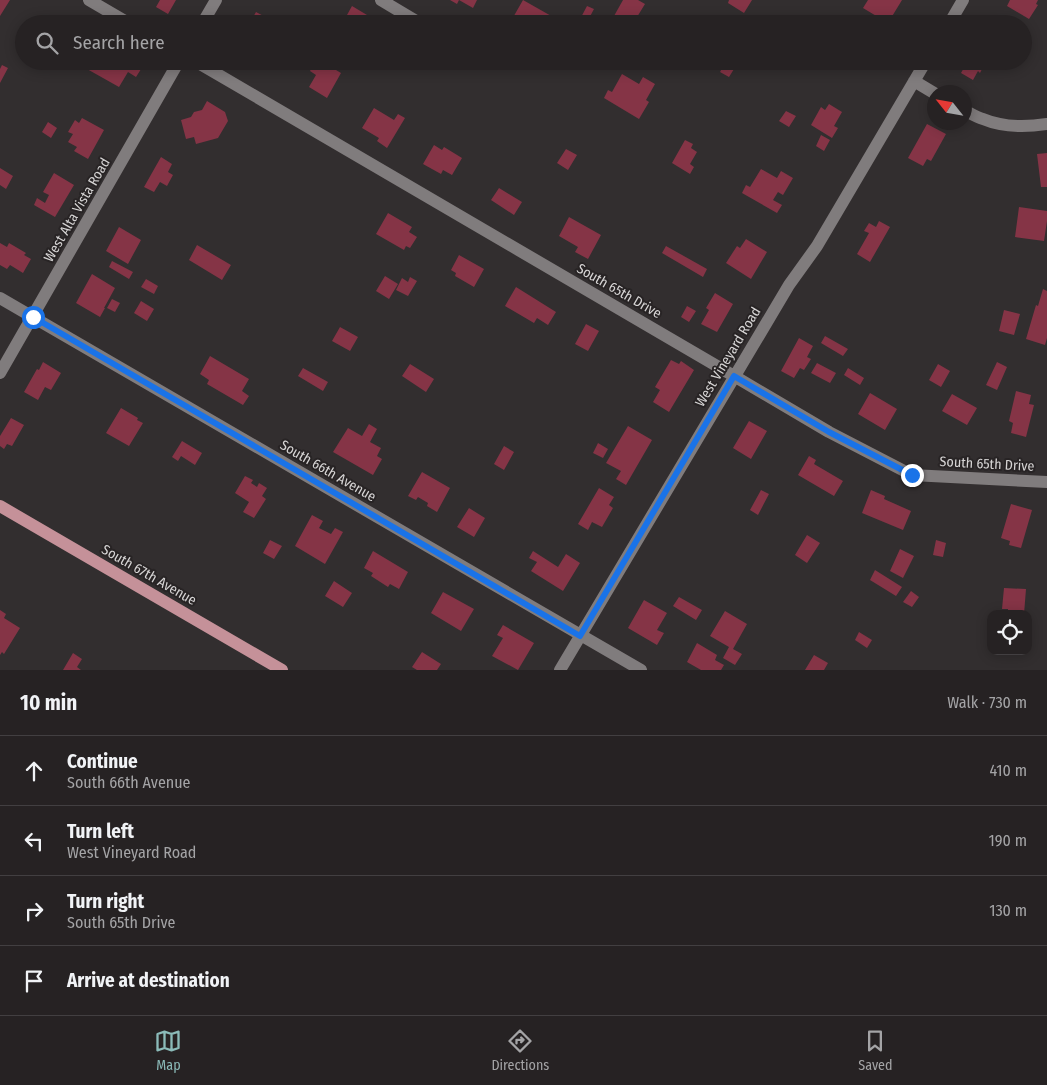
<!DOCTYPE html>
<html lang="en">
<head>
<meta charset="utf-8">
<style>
	:root { --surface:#262223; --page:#2e2a2b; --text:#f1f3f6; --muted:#a4a4a6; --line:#423f41; --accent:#8bbbb9 }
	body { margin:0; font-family:"Fira Sans Condensed",sans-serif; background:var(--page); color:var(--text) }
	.controls { position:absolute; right:15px; bottom:15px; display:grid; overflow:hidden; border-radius:10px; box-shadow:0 2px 12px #0003 }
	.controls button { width:45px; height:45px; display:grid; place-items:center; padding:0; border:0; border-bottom:1px solid var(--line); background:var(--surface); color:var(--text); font:25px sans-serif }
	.compass { position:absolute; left:927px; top:85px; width:45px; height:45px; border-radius:50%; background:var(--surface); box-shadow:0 2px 12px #0003; rotate:301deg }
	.stop { position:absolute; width:15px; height:15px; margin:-11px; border:4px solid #1a73e8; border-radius:50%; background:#fff }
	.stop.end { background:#1a73e8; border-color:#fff; box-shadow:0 1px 5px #0008 }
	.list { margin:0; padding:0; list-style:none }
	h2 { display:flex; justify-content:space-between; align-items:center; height:65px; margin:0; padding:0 20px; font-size:21px }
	h2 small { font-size:16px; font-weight:400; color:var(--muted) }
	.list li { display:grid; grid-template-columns:32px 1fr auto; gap:15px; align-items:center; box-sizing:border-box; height:70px; padding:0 20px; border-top:1px solid var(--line) }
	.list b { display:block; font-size:19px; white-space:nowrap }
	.list p { margin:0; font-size:16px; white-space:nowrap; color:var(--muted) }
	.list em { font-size:16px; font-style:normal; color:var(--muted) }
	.icon { flex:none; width:28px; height:28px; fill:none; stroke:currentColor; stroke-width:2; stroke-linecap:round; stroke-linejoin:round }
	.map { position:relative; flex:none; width:1047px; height:670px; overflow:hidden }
	.search { position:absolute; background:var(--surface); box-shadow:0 2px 12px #0003; left:15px; right:15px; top:15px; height:55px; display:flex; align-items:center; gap:12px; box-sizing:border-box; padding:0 18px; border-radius:28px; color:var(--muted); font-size:19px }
	.sheet { height:345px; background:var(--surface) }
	nav { display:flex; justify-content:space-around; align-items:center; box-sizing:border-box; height:70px; border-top:1px solid var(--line); background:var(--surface); font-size:14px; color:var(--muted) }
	nav a { display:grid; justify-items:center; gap:2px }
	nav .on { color:var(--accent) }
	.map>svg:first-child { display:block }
	.building { fill:#853446 }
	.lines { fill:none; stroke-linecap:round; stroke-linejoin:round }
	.minor { stroke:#807c7d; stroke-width:12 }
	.major { stroke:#c59199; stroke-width:12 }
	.route { stroke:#1a73e8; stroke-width:6 }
	.labels { text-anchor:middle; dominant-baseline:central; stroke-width:4; stroke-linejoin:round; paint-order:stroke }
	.street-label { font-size:14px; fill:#d6d4d4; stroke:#282425 }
</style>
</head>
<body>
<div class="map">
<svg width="1047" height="670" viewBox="0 0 1047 670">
	<rect width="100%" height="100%" fill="#322e2f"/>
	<path class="building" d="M 0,0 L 10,0 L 0,16 Z
		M 160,0 L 176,0 L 168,14 L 156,7 Z
		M 450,0 L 477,0 L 473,8 L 459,0 L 457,4 Z
		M 523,0 L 553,17 L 549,24 L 516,24 L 511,21 Z
		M 623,0 L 638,0 L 645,4 L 634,22 L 628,19 L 626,23 L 614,16 Z
		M 729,0 L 752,0 L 744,13 L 728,3 Z
		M 868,0 L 902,0 L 888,23 L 863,8 Z
		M 1010,0 L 1038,0 L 1036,4 L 1038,5 L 1029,19 L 1007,6 Z
		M 352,6 L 377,21 L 375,24 L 342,24 Z
		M 587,6 L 594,9 L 586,24 L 580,24 L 578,23 Z
		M 256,12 L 273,21 L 271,24 L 261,24 L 252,19 Z
		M 92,61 L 135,61 L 143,66 L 136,77 L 128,72 L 119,87 L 87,69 Z
		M 315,61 L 321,61 L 341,73 L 327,98 L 309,87 L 316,75 L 310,71 Z
		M 726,61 L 739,61 L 729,77 L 720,72 Z
		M 961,61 L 986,61 L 980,73 L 978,71 L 973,80 L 961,73 L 966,64 Z
		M 2,65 L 8,68 L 0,83 L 0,69 Z
		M 622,74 L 639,84 L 643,77 L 655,84 L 646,100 L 649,102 L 639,119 L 604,98 L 608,90 L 612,92 Z
		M 207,101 L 225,112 L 228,121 L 218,138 L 196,144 L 194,137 L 186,139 L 181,120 L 191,117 L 194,112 L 202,110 Z
		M 829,104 L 842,112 L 834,126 L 838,128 L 832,138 L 811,125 L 821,107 L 825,110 Z
		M 374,108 L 394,120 L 398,114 L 405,118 L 387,148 L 377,141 L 379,138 L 362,128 Z
		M 786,111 L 796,116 L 789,127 L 779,121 Z
		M 82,118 L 104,130 L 88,159 L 74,151 L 77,147 L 68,142 L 73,134 L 68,132 L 75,120 L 79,123 Z
		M 48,122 L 57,128 L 51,138 L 42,132 Z
		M 927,124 L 946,134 L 931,161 L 927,159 L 923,166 L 908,158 Z
		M 821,135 L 830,140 L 824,151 L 816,146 Z
		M 685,140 L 693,144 L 691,148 L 697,152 L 690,164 L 694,167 L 690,174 L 672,163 Z
		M 434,145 L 442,150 L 444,147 L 462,158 L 452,175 L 443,170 L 441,174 L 423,164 Z
		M 566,149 L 577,155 L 568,170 L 557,163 Z
		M 1047,153 L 1047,187 L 1041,187 L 1037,154 Z
		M 161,157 L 172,164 L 168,172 L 173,175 L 167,186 L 160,182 L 154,192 L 144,187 Z
		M 0,168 L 13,176 L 6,189 L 0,185 Z
		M 761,169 L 777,178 L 781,171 L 793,178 L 783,195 L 778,192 L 773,200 L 782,205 L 777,213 L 742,193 L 746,185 L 750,187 Z
		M 54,173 L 74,185 L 55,217 L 34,205 L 37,198 L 45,203 L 49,195 L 43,192 Z
		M 499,188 L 522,202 L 514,215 L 491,200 Z
		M 1019,207 L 1047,211 L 1047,221 L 1044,241 L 1015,237 Z
		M 388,213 L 412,227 L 409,232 L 417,237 L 410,248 L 406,246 L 404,250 L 376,234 Z
		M 569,217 L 601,235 L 588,259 L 575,252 L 578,247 L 559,236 Z
		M 879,221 L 890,227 L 870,262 L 857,254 L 869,233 L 864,231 L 869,223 L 876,227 Z
		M 119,227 L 141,240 L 128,264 L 106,251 Z
		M 746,239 L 767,252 L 751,279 L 726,263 L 737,246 L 740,248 Z
		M 0,243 L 7,247 L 9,243 L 26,253 L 24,255 L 31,259 L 23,273 L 10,265 L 7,269 L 0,265 Z
		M 197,245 L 231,265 L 222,280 L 189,260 Z
		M 666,246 L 707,269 L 703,277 L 662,253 Z
		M 459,255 L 484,269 L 474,287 L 455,276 L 456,273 L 451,270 Z
		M 112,261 L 133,272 L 129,279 L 109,267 Z
		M 92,274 L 115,288 L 104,308 L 105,308 L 100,317 L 76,303 Z
		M 385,276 L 398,284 L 389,299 L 376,291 Z
		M 410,277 L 417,281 L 408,296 L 396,290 L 402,278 L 408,282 Z
		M 146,279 L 158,286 L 154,294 L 141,287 Z
		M 516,287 L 556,312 L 548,325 L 537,318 L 534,323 L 505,306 Z
		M 1043,289 L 1047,291 L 1047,338 L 1045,345 L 1026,339 L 1036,305 L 1038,306 Z
		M 715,293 L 733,304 L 717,332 L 701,324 L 709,310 L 706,308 Z
		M 112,299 L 120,303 L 115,312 L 107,308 Z
		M 141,301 L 154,309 L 147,321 L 134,313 Z
		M 687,306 L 696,311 L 689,322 L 681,317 Z
		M 1004,310 L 1020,314 L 1014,335 L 999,331 Z
		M 586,324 L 599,331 L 588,351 L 575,344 Z
		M 340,327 L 358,337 L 350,351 L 332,341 Z
		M 825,336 L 848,349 L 843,356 L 821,343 Z
		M 799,338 L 813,346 L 807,357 L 811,359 L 804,370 L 800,368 L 794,378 L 781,371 Z
		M 210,356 L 249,379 L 242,391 L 249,396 L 243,405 L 207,384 L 209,380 L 200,374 Z
		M 671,360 L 679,364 L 681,361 L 694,370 L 669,412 L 653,402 L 660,390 L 655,387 Z
		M 43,362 L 61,373 L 51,390 L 45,387 L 38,400 L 24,392 L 37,369 L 39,370 Z
		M 997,362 L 1007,367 L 997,390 L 986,385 Z
		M 817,363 L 836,373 L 830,383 L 811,373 Z
		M 410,364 L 434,379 L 426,392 L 402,376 Z
		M 938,364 L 950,371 L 941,387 L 929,380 Z
		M 303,368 L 328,382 L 323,391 L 298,376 Z
		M 848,368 L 864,378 L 860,385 L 844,375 Z
		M 1016,391 L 1031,395 L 1029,404 L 1034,405 L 1026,437 L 1011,433 L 1013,423 L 1009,421 Z
		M 870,393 L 897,409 L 885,430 L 858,414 Z
		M 952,394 L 977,408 L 967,425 L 942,411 Z
		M 121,408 L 138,418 L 137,420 L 143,423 L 129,446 L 106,433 Z
		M 11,418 L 24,425 L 12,446 L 7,444 L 4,449 L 0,446 L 0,436 Z
		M 749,421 L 767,431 L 751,459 L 733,448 Z
		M 369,424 L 377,429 L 370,442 L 381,448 L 377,456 L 382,459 L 373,475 L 333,452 L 348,428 L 362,436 Z
		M 628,426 L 652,440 L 626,485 L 616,479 L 621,471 L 606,463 Z
		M 182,441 L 202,453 L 195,465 L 181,456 L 178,461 L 172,457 Z
		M 598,443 L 608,449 L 603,458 L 593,453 Z
		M 504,446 L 514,452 L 504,470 L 494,464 Z
		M 809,456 L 816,460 L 814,464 L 843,481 L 834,496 L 798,475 Z
		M 422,472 L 450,488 L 437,512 L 427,506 L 428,503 L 418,497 L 416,500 L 408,496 Z
		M 245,476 L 253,480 L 251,483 L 257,487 L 259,483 L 267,488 L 262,496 L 266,499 L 254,518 L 243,512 L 249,502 L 235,493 Z
		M 599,488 L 614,497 L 609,505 L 613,508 L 602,527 L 592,522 L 588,530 L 578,524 Z
		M 761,490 L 769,494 L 758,515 L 750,510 Z
		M 871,490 L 885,496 L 884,499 L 911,511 L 903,530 L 862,513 Z
		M 1011,504 L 1032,510 L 1021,548 L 1009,545 L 1010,541 L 1001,538 Z
		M 469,508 L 485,518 L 474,537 L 457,527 Z
		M 312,515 L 323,521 L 319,528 L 331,534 L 335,528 L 343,532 L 325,564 L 295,546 Z
		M 807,535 L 820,543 L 807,563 L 795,555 Z
		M 270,540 L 282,546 L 274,559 L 263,553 Z
		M 936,540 L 946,543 L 943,557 L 933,555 Z
		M 900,549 L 914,556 L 903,578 L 890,571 Z
		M 373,551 L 408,572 L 399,589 L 390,584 L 388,587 L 371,576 L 373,573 L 364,568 Z
		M 533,551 L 558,567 L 566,554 L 580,563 L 563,591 L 531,571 L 537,562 L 529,558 Z
		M 875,570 L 902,587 L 896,596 L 870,580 Z
		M 334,581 L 352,593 L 343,607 L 325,596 Z
		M 1004,588 L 1026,589 L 1024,614 L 1008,614 L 1008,609 L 1002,609 Z
		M 911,591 L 919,597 L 912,607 L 903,602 Z
		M 443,592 L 474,609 L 461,631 L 431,613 Z
		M 679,597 L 702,610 L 696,620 L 673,606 Z
		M 644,600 L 667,613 L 657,630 L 664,633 L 657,645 L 628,628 Z
		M 0,610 L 6,614 L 4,618 L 20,628 L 4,654 L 2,652 L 0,655 Z
		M 725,611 L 747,624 L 733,649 L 742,654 L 735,665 L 723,658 L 729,647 L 710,636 Z
		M 503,625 L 534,643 L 518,670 L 492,656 L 503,638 L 497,635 Z
		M 859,632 L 872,640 L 867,648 L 855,640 Z
		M 697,643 L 717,655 L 715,660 L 724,665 L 721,670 L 701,670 L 687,662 Z
		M 422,652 L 441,664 L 437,670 L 417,670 L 412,667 Z
		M 73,653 L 82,659 L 77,667 L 81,670 L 63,670 Z
		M 814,655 L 828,663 L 824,670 L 805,670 Z"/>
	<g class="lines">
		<path class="minor" d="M 89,0 L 130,24
			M 381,0 L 421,24
			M 202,24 L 216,0
			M 949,24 L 963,0
			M 195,61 L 734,376 L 829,432 L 912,475 L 1047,482
			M 914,81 L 934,93
			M 964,110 C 970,113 976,117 983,119 C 1002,127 1027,127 1047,124
			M 0,298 L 641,670
			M 0,373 L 179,61
			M 560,670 L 789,285 L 817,246 L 926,61"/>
		<path class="major" d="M 0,506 L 282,670"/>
	</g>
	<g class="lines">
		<path class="route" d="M 33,317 L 580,636 L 734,376 L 829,432 L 912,475"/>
	</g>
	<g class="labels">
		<g class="street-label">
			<text transform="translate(77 210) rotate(-60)">West Alta Vista Road</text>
			<text transform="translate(619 291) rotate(30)">South 65th Drive</text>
			<text transform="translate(728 357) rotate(-59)">West Vineyard Road</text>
			<text transform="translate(987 464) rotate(3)">South 65th Drive</text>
			<text transform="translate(328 471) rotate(30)">South 66th Avenue</text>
			<text transform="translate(149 575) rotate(30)">South 67th Avenue</text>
		</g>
	</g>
</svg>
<div class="controls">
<button><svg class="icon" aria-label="locate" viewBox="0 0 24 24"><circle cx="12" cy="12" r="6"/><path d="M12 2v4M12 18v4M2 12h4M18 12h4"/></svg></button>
</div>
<svg class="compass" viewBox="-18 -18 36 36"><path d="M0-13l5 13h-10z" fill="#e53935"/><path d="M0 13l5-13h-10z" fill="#a4a4a6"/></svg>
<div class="stop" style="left:33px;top:317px"></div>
<div class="stop end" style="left:912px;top:475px"></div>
<div class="search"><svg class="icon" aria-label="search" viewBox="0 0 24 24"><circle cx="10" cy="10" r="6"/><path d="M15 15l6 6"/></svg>Search here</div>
</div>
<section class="sheet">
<h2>10 min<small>Walk · 730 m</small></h2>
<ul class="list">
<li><svg class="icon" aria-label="ahead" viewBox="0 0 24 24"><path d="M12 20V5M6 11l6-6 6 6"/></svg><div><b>Continue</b><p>South 66th Avenue</p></div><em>410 m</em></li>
<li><svg class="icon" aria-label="left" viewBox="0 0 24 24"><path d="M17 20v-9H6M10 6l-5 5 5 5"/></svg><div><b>Turn left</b><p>West Vineyard Road</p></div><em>190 m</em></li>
<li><svg class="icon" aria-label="right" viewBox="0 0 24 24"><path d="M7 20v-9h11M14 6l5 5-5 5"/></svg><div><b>Turn right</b><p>South 65th Drive</p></div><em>130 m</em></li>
<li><svg class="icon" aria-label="arrive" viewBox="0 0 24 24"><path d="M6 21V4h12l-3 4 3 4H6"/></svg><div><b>Arrive at destination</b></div></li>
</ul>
</section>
<nav>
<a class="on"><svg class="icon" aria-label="map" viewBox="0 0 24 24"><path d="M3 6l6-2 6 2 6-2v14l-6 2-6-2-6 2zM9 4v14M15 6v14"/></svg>Map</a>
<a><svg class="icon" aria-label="directions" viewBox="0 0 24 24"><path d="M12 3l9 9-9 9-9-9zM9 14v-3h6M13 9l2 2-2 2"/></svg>Directions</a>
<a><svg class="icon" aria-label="saved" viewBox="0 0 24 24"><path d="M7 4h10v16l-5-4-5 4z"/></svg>Saved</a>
</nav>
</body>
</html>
